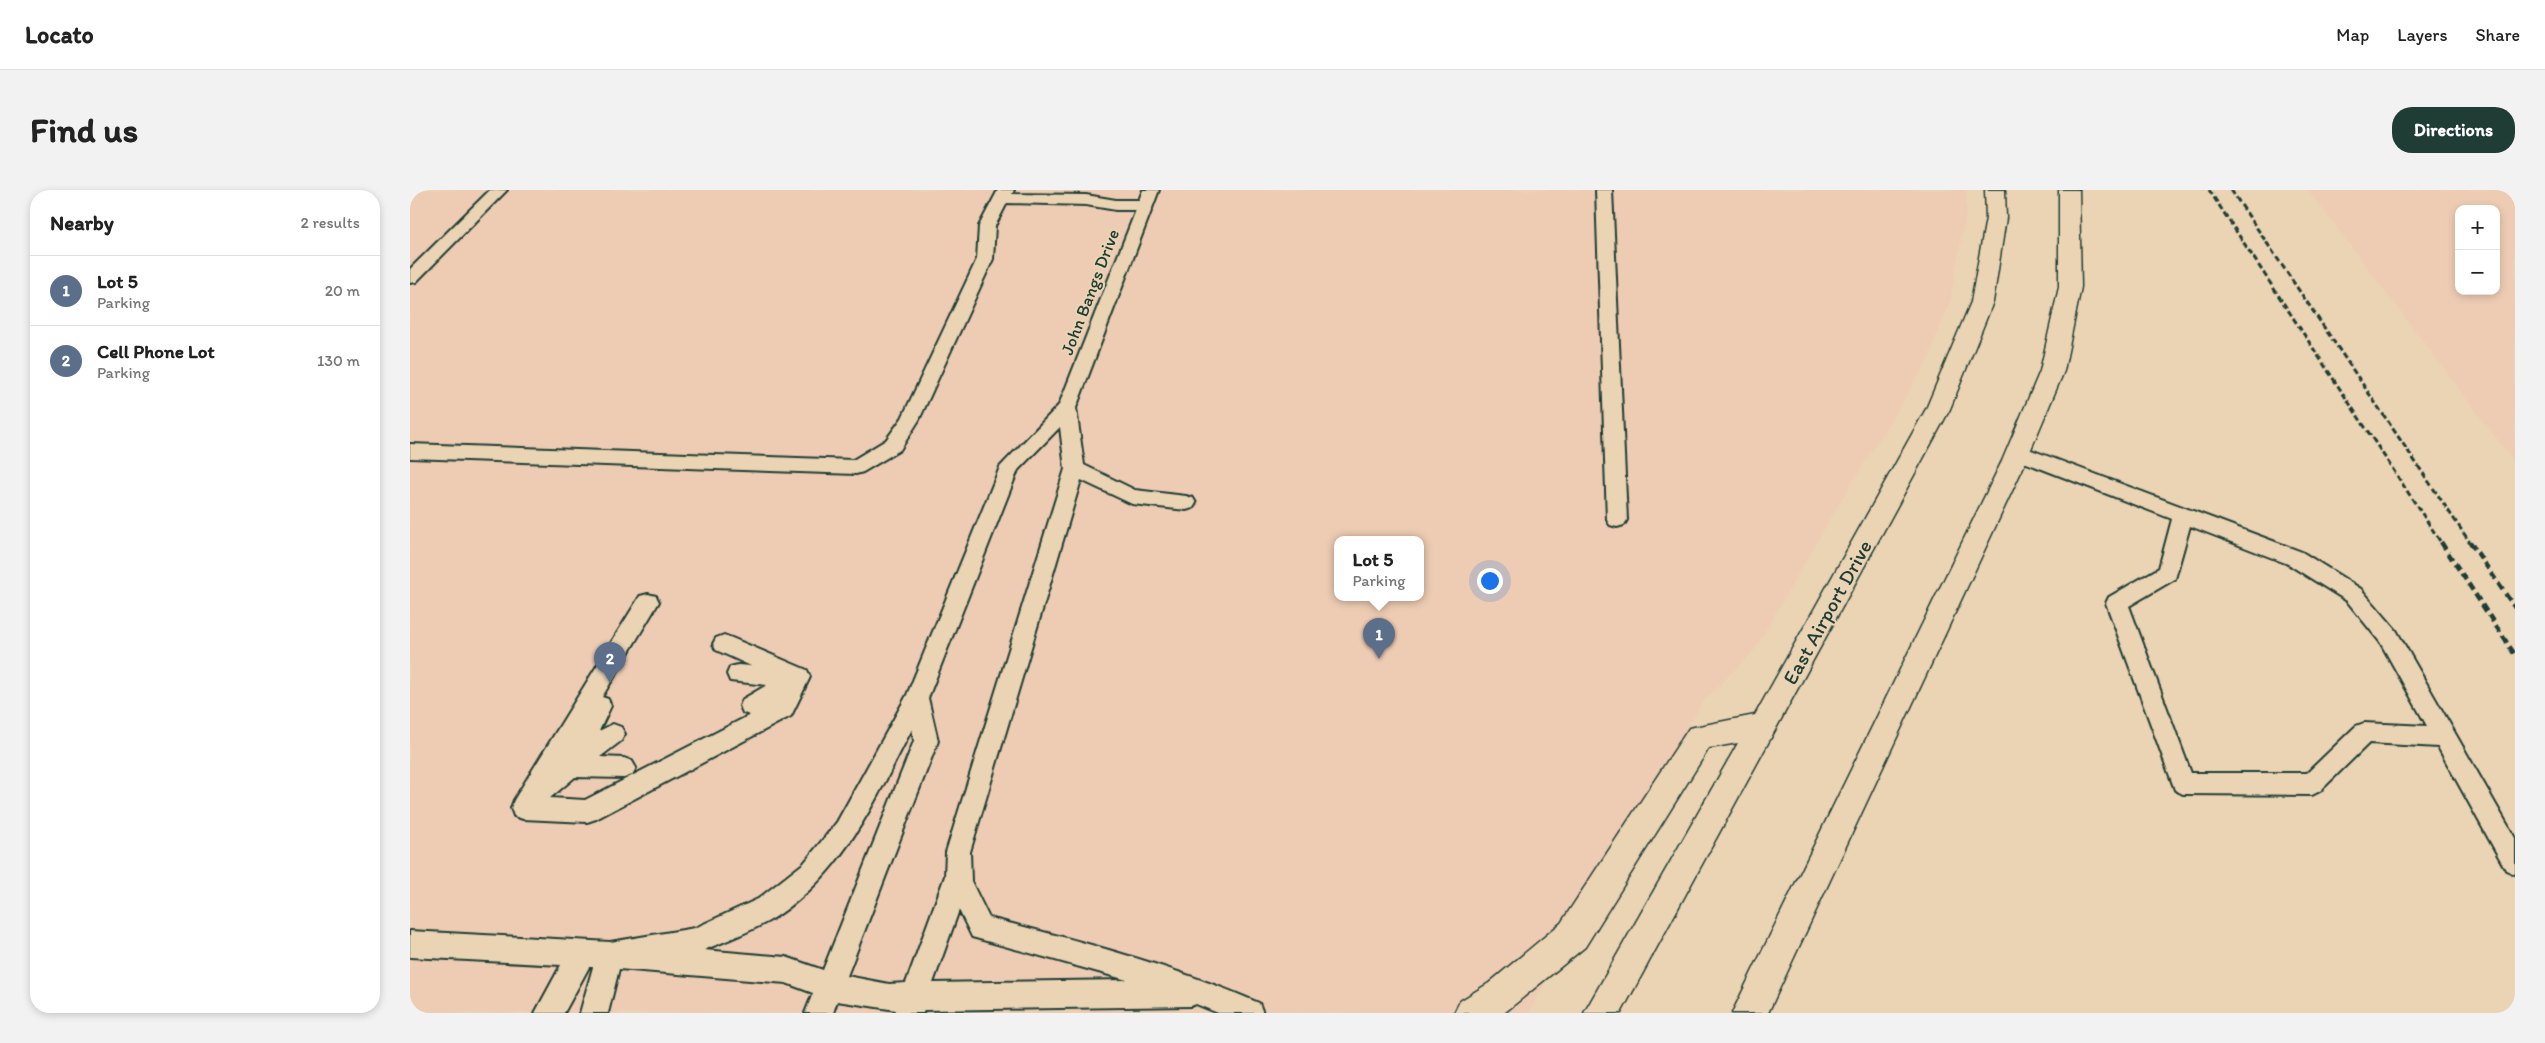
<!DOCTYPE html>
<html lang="en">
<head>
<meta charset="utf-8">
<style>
	:root { --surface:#fff; --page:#f2f2f2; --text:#222; --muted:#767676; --line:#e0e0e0; --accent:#1f3d34 }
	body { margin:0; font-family:Itim,sans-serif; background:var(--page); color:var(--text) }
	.controls { position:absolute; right:15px; top:15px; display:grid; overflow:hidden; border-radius:10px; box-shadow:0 2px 8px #0003 }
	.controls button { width:45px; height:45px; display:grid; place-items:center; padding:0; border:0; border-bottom:1px solid var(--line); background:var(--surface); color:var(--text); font:25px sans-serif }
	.you { position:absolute; left:1079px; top:390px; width:18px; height:18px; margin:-12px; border:4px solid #fff; border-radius:50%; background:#1a73e8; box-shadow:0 0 0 8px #1a73e833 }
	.badge { display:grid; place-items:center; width:32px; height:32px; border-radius:50%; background:var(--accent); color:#fff; font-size:16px; font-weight:700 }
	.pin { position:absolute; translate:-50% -41px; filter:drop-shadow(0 1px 2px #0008) }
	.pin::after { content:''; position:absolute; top:26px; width:18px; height:15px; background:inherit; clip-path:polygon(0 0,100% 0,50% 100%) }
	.popup { position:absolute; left:924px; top:346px; width:90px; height:65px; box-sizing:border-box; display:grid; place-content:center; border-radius:10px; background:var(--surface); filter:drop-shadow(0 1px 4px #0005); font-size:16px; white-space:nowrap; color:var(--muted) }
	.popup b { font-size:19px; color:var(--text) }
	.popup::after { content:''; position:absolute; left:50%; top:100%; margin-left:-10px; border:10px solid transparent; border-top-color:var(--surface) }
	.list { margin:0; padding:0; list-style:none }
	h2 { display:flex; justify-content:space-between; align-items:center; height:65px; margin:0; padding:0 20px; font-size:21px }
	h2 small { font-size:16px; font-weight:400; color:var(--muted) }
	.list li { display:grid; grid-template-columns:32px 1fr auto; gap:15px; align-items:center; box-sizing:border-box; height:70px; padding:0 20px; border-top:1px solid var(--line) }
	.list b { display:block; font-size:19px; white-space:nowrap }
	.list p { margin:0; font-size:16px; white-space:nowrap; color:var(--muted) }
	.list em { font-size:16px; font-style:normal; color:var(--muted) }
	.map { position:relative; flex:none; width:2105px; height:823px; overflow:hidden; border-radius:20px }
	header { display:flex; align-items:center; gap:30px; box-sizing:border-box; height:70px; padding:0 25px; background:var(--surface); border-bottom:1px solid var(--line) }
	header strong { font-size:24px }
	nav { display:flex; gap:28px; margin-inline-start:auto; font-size:18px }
	.intro { display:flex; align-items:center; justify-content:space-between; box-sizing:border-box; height:120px; padding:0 30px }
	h1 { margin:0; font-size:35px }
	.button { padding:12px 22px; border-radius:20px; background:var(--accent); color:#fff; font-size:18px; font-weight:700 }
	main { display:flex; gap:30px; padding:0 30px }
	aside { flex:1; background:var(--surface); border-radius:20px; box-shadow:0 2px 8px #0003 }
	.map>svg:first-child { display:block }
	.built { fill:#eeccb3; fill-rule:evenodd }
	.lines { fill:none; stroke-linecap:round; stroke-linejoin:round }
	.lane-casing { stroke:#1f3d34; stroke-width:4 }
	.secondary-casing { stroke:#1f3d34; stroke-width:3 }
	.lane { fill:#ebd4b4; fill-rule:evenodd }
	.secondary { fill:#ebd4b4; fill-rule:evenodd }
	.rail-far1 { stroke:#1f3d34; stroke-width:3; stroke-dasharray:6 3; stroke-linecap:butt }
	.rail { stroke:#1f3d34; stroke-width:4.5; stroke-dasharray:8 4.5; stroke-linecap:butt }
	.labels { text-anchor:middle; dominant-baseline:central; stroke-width:4; stroke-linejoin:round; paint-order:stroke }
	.far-street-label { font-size:18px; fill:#1f3d34; stroke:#ebd4b4 }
	.street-label { font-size:21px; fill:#1f3d34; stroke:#ebd4b4 }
</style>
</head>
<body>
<header>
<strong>Locato</strong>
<nav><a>Map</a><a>Layers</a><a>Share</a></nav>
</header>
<div class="intro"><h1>Find us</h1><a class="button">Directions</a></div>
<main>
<aside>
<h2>Nearby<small>2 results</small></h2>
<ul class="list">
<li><span class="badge" style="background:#5c6f8a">1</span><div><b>Lot 5</b><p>Parking</p></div><em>20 m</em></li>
<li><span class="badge" style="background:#5c6f8a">2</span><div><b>Cell Phone Lot</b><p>Parking</p></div><em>130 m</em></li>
</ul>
</aside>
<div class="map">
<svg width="2105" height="823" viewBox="0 0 2105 823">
	<rect width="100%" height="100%" fill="#ebd4b4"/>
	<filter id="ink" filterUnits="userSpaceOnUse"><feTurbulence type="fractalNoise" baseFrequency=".02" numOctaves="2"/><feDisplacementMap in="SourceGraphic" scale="10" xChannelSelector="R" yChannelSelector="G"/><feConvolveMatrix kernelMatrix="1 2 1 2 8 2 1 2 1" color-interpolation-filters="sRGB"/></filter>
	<g filter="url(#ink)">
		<path class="built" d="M 0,0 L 1556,0 L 1556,24 L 1540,111 L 1517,172 L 1418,332 L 1344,461 L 1291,514 L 1119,823 L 0,823 ZM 928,350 L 1010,350 L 1010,408 L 928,408 Z
			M 1898,0 L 2105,0 L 2105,273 L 2053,204 ZM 2049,19 L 2086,19 L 2086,101 L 2049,101 Z"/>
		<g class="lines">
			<g class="lane-casing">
				<path id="lane" d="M 80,0 L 97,0 L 6,92 L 0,93 L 0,79 Z
					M 588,0 L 604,0 L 602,4 L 676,5 L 706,10 L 729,10 L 733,0 L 749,0 L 666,218 L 674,275 L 725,300 L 776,306 L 783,308 L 786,313 L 783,318 L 776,320 L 722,314 L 671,290 L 560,662 L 561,691 L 579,728 C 671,751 761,775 849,813 L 853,823 L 808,823 L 786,814 L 781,816 L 514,820 L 513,823 L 485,823 L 486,820 L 427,811 L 423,823 L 395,823 L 403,803 L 376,793 L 209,779 L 198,823 L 170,823 L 183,777 L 179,777 L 154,823 L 125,823 L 151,775 L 0,767 L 0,741 L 200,752 L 285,738 L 348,709 L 394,673 L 427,632 L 497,505 L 590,277 L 649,215 L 726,20 L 706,20 L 676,15 L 597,13 L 585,36 L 583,69 L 509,230 L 490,260 L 453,282 L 446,284 L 0,268 L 0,254 L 443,270 L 476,250 L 492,228 L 567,69 L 569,36 ZM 650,237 L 655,279 L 536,662 L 535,686 L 496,793 L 479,794 L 437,786 L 528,551 L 518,508 L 608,280 ZM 502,539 L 504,551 L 413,780 L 376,767 L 294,760 C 316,751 347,739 367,726 C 436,680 465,610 502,539 ZM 549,720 L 562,747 L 717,790 L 523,793 Z
					M 1186,0 L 1202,0 L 1217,330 L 1214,335 L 1207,337 L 1200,335 L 1197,330 Z
					M 1608,255 L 1892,362 L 1951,399 L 1986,440 L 2105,648 L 2105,684 L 2096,680 L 2028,557 L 1959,553 L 1910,601 L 1902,605 L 1773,604 L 1765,600 L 1696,413 L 1699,407 L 1749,378 L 1762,329 L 1601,267 L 1598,262 L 1601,257 ZM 1780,336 L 1878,374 L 1937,411 L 1970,452 L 2017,536 L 1954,533 L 1946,536 L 1897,583 L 1781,583 L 1719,416 L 1765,389 Z
					M 238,404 L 246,406 L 249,412 L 192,507 L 198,509 L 201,516 L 189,541 L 203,534 L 211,537 L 215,544 L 211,551 L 190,567 L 214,568 L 222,571 L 226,578 L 222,585 L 214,588 L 165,587 L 140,608 L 175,610 L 340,525 L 333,523 L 330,516 L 333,509 L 357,495 L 320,491 L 317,484 L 320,477 L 328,475 L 341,476 L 306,460 L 303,454 L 306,448 L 314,445 L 322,448 L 397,480 L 400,487 L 381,526 L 186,629 L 177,632 L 113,629 L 104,626 L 101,618 L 104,610 L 230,406 Z"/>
			</g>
			<g class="secondary-casing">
				<path id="secondary" d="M 1575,0 L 1595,0 L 1596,28 L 1583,112 L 1540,219 L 1211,823 L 1174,823 L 1328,553 L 1299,558 L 1175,757 L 1094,823 L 1044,823 L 1050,811 L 1079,793 L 1151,733 L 1279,538 L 1345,525 L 1516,219 L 1561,112 L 1576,28 Z
					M 1649,0 L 1669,0 L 1671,97 L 1654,181 L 1616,271 L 1358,823 L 1322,823 L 1592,271 L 1630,181 L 1649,97 Z"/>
			</g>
			<use href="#lane" class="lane"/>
			<use href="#secondary" class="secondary"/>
			<path class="rail-far1" d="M 1799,0 L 2032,354
				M 1821,0 L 2061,354"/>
			<path class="rail" d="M 2031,352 L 2105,465
				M 2060,352 L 2105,418"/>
		</g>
	</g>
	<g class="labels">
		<g class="far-street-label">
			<text transform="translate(680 102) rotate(-69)">John Bangs Drive</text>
		</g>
		<g class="street-label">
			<text transform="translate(1417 422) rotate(-61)">East Airport Drive</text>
		</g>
	</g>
</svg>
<div class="controls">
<button>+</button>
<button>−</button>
</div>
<div class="you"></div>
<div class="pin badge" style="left:969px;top:469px;background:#5c6f8a">1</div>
<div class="popup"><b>Lot 5</b>Parking</div>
<div class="pin badge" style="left:200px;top:493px;background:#5c6f8a">2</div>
</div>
</main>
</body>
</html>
